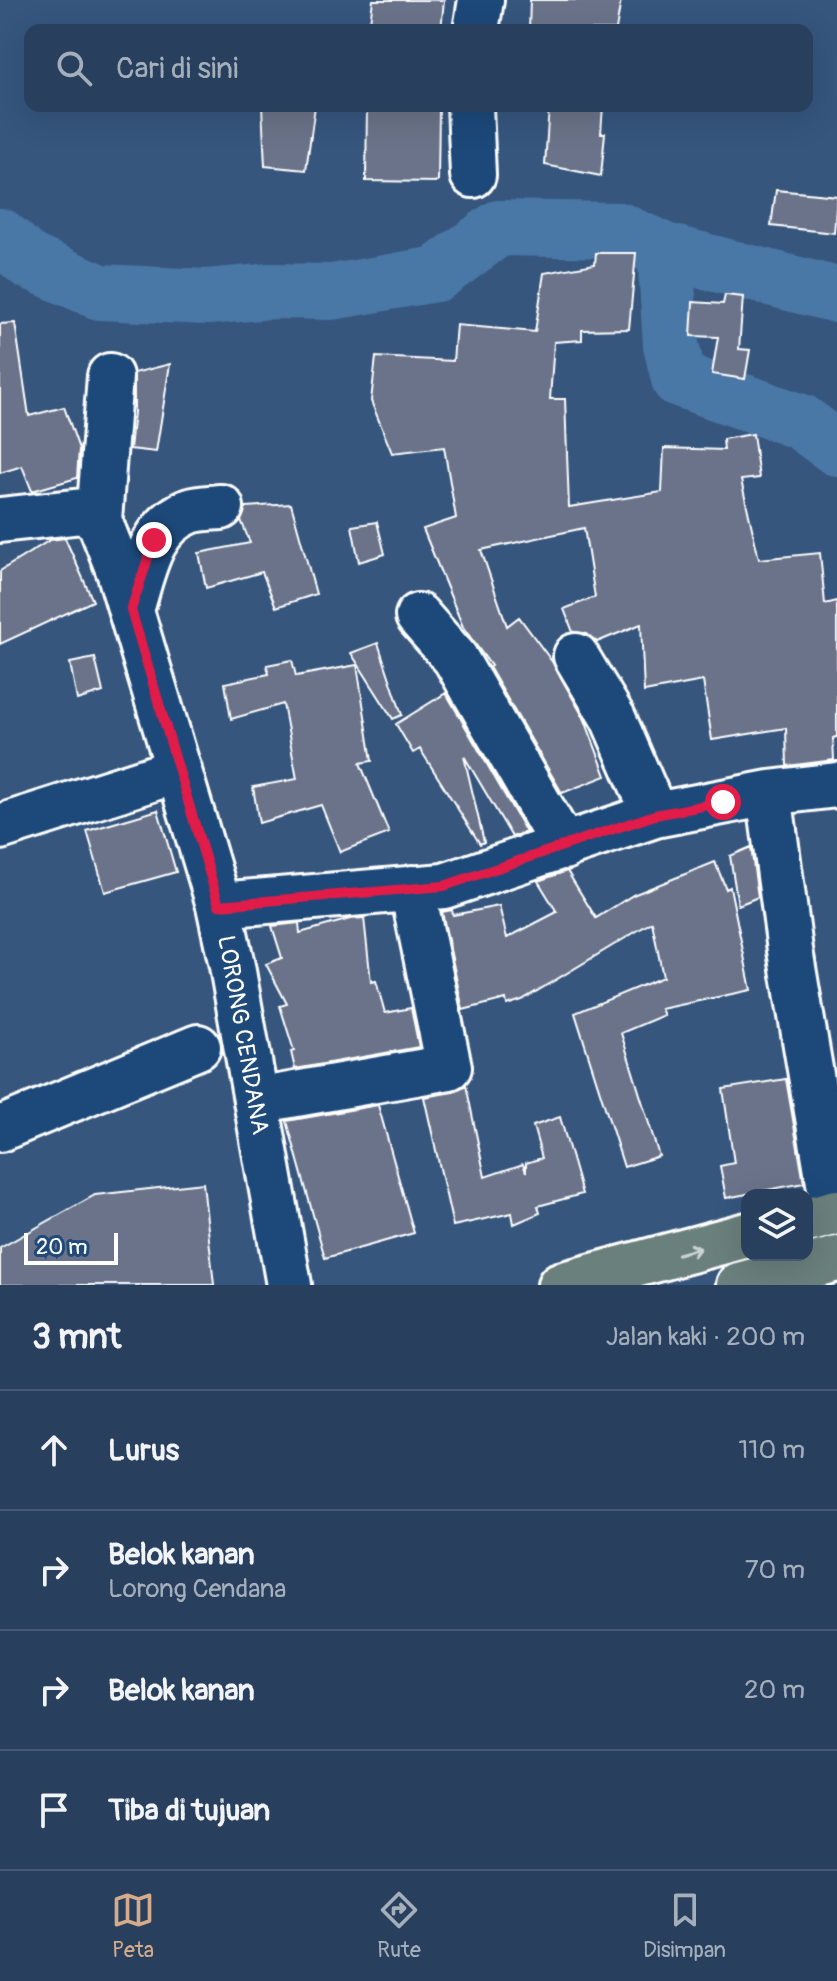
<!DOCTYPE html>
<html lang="id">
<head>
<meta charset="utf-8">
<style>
	:root { --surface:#28405e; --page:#304764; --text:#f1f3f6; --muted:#a5afbc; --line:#445973; --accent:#d6ab8b }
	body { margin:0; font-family:Pangolin,sans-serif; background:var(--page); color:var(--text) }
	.controls { position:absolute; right:24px; bottom:24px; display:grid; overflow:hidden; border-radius:16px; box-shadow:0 8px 32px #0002 }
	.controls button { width:72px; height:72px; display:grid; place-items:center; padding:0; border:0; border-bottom:2px solid var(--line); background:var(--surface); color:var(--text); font:40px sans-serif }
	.scale { position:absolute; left:24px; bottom:20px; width:94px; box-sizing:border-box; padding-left:8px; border:4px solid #fff; border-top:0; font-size:22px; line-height:28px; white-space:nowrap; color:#fff; -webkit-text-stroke:6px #1f4a7a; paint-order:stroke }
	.stop { position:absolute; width:24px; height:24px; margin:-18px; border:6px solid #e11d48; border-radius:50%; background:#fff }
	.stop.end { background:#e11d48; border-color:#fff; box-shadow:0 2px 8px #0008 }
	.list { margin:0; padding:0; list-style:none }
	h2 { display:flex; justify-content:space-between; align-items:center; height:104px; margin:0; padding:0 32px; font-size:34px }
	h2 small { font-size:26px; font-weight:400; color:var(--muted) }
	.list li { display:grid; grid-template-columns:52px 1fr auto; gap:24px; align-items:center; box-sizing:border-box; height:120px; padding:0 32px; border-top:2px solid var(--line) }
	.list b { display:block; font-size:30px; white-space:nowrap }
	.list p { margin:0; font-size:26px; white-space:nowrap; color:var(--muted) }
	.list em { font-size:26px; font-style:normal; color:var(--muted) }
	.icon { flex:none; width:44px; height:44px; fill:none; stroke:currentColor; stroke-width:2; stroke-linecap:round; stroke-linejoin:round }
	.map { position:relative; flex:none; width:837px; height:1285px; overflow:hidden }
	.search { position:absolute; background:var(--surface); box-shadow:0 8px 32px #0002; left:24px; right:24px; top:24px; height:88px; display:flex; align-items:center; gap:20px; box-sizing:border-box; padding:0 28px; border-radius:16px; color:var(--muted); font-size:30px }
	.sheet { height:584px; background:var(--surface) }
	nav { display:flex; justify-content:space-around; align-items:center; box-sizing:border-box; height:112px; border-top:2px solid var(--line); background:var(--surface); font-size:22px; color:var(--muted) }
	nav a { display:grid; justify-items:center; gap:4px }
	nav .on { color:var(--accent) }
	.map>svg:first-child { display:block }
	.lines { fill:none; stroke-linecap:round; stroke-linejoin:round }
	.river { stroke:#4a77a6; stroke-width:56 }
	.building { fill:#6a7389; stroke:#fff; stroke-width:2 }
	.minor-casing { stroke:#fff; stroke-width:50 }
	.major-casing { stroke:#fff; stroke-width:50 }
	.minor { stroke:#1f4a7a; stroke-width:44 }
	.major { stroke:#6a807d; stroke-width:44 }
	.oneway { stroke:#cbd3d2 }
	.route { stroke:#e11d48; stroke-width:10 }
	.labels { text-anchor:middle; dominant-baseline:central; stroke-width:6; stroke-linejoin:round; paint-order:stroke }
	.street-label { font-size:24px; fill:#fff; stroke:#1f4a7a }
</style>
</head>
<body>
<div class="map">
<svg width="837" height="1285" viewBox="0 0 837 1285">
	<rect width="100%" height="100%" fill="#36567e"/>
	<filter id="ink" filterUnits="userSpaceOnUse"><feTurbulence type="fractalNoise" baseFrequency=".0125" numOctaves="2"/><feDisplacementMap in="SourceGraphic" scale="16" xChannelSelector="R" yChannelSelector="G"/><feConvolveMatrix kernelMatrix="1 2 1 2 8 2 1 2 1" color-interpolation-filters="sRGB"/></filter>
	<g filter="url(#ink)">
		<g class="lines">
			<path class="river" d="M 0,236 L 29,261 L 100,292 L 207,297 L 271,291 L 332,292 L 436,274 L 499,228 L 619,230 L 665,251 L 671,345 L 679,379 L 801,422 L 837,448
				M 665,251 L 837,295"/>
		</g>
		<path class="building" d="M 373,0 L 444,0 L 441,30 L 370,22 Z
			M 530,0 L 621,0 L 616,30 L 529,30 Z
			M 262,106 L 315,106 L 306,170 L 265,166 Z
			M 367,106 L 439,106 L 438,182 L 366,181 Z
			M 549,106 L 603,106 L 601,133 L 605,133 L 601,176 L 545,165 Z
			M 776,190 L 837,196 L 834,233 L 771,226 Z
			M 596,253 L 636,253 L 629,329 L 582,330 L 582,340 L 554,342 L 550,399 L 565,399 L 569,507 L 662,492 L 664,448 L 724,450 L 723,439 L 753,434 L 759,478 L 741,480 L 759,559 L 820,553 L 825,604 L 837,601 L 837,737 L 833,738 L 834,760 L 787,766 L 786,728 L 712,740 L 703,681 L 644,692 L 641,624 L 597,642 L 587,634 L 573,632 L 564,609 L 595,597 L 584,528 L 481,550 L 507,626 L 519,617 L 553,663 L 585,720 L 606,776 L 562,793 L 489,667 L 491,666 L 463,627 L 423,529 L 456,518 L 444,447 L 392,453 L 371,401 L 376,357 L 453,361 L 456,325 L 535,332 L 544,273 L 595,264 Z
			M 725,295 L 743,297 L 739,349 L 750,350 L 745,379 L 712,374 L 718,337 L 691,336 L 693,302 L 723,304 Z
			M 15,323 L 29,416 L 64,407 L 79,449 L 77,478 L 32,491 L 22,466 L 0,473 L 0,324 Z
			M 170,364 L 156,452 L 130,449 L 134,412 L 134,373 Z
			M 291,504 L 316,594 L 276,607 L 262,572 L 206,588 L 199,553 L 250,543 L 241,520 L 246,507 Z
			M 377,522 L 385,554 L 359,562 L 352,526 Z
			M 65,538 L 93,601 L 0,644 L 0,571 L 50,540 Z
			M 378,643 L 402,715 L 393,719 L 351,653 Z
			M 95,658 L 103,692 L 77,700 L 70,663 Z
			M 292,660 L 296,676 L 357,665 L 372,761 L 360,763 L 389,833 L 340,852 L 321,805 L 259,823 L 253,787 L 297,779 L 283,704 L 231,719 L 225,683 L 269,674 L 267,665 Z
			M 446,693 L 526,832 L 512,837 L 464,756 L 484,842 L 480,844 L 420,749 L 413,753 L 396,724 Z
			M 158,810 L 176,872 L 105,892 L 87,831 Z
			M 751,847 L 758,897 L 738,905 L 730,856 Z
			M 715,862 L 726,889 L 730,887 L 751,990 L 661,1009 L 664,1015 L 621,1033 L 659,1156 L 624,1167 L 575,1013 L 663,977 L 652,922 L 522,1000 L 507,1005 L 506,999 L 463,1010 L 442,912 L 452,910 L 453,915 L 499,906 L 507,938 L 557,912 L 538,881 L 567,871 L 596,918 L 633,895 Z
			M 364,918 L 371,982 L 376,981 L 385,1013 L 411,1008 L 419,1047 L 295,1069 L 291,1052 L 294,1051 L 280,1006 L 287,1004 L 266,964 L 282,958 L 272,926 L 299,923 L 300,933 L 350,919 Z
			M 786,1079 L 804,1183 L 726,1198 L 720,1166 L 734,1163 L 723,1089 Z
			M 466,1085 L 485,1177 L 523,1164 L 526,1172 L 526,1163 L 542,1158 L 533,1126 L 560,1117 L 582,1194 L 538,1206 L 540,1213 L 514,1224 L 512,1213 L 453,1226 L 424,1097 L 453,1092 Z
			M 378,1105 L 414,1233 L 325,1258 L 287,1121 Z
			M 203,1183 L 214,1285 L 0,1285 L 0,1248 L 95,1195 Z"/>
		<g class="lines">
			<g class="minor-casing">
				<path id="minor" d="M 476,30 L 481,0
					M 470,106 L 473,175
					M 0,520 L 83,511 L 99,520 L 119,571 L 219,905 L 232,966 L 289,1285
					M 99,520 L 110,376
					M 131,610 C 143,573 149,526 190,511 C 199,508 211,508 221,507
					M 418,616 L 455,658 L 564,847
					M 576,656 L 613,718 L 655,815
					M 769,793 L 790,950 L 834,1212
					M 0,827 L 179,770
					M 219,905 L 444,886 L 655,815 L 769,793 L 837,785
					M 256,1101 L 449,1067 L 412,888
					M 0,1129 L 198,1047"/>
			</g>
			<g class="major-casing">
				<path id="major" d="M 807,1220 L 837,1212
					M 560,1285 L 747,1235
					M 739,1285 L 837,1259"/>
			</g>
			<use href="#minor" class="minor"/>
			<use href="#major" class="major"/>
		</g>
		<defs><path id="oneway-shaft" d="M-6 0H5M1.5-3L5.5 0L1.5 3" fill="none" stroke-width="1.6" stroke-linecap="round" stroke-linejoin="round" transform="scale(2)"/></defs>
		<use class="oneway" href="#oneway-shaft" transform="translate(689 1251) rotate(-15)"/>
	</g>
	<g class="lines" filter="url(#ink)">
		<path class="route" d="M 154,540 L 131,610 L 219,905 L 444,886 L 655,815 L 723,802"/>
	</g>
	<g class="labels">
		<g class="street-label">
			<text transform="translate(243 1035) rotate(80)">LORONG CENDANA</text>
		</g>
	</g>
</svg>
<div class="controls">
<button><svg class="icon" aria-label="layers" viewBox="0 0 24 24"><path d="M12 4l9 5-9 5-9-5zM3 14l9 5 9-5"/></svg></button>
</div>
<div class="scale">20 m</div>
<div class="stop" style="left:723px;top:802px"></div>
<div class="stop end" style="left:154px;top:540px"></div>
<div class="search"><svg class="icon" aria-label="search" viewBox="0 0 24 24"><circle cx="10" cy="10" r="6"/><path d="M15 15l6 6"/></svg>Cari di sini</div>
</div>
<section class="sheet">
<h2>3 mnt<small>Jalan kaki · 200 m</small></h2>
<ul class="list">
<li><svg class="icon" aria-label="ahead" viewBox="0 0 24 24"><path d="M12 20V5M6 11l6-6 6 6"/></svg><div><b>Lurus</b></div><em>110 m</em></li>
<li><svg class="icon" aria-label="right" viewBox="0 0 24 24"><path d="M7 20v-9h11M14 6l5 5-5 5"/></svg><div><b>Belok kanan</b><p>Lorong Cendana</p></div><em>70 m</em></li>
<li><svg class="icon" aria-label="right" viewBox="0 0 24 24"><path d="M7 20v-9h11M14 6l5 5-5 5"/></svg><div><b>Belok kanan</b></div><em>20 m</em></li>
<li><svg class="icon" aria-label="arrive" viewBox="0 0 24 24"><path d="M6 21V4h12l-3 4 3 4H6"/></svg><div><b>Tiba di tujuan</b></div></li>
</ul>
</section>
<nav>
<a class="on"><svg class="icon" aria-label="map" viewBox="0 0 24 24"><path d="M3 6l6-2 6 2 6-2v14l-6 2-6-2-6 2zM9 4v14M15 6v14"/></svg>Peta</a>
<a><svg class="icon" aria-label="directions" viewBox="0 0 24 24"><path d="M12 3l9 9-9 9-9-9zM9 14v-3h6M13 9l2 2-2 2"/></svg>Rute</a>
<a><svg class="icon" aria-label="saved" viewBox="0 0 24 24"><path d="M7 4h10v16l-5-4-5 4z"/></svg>Disimpan</a>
</nav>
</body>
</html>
